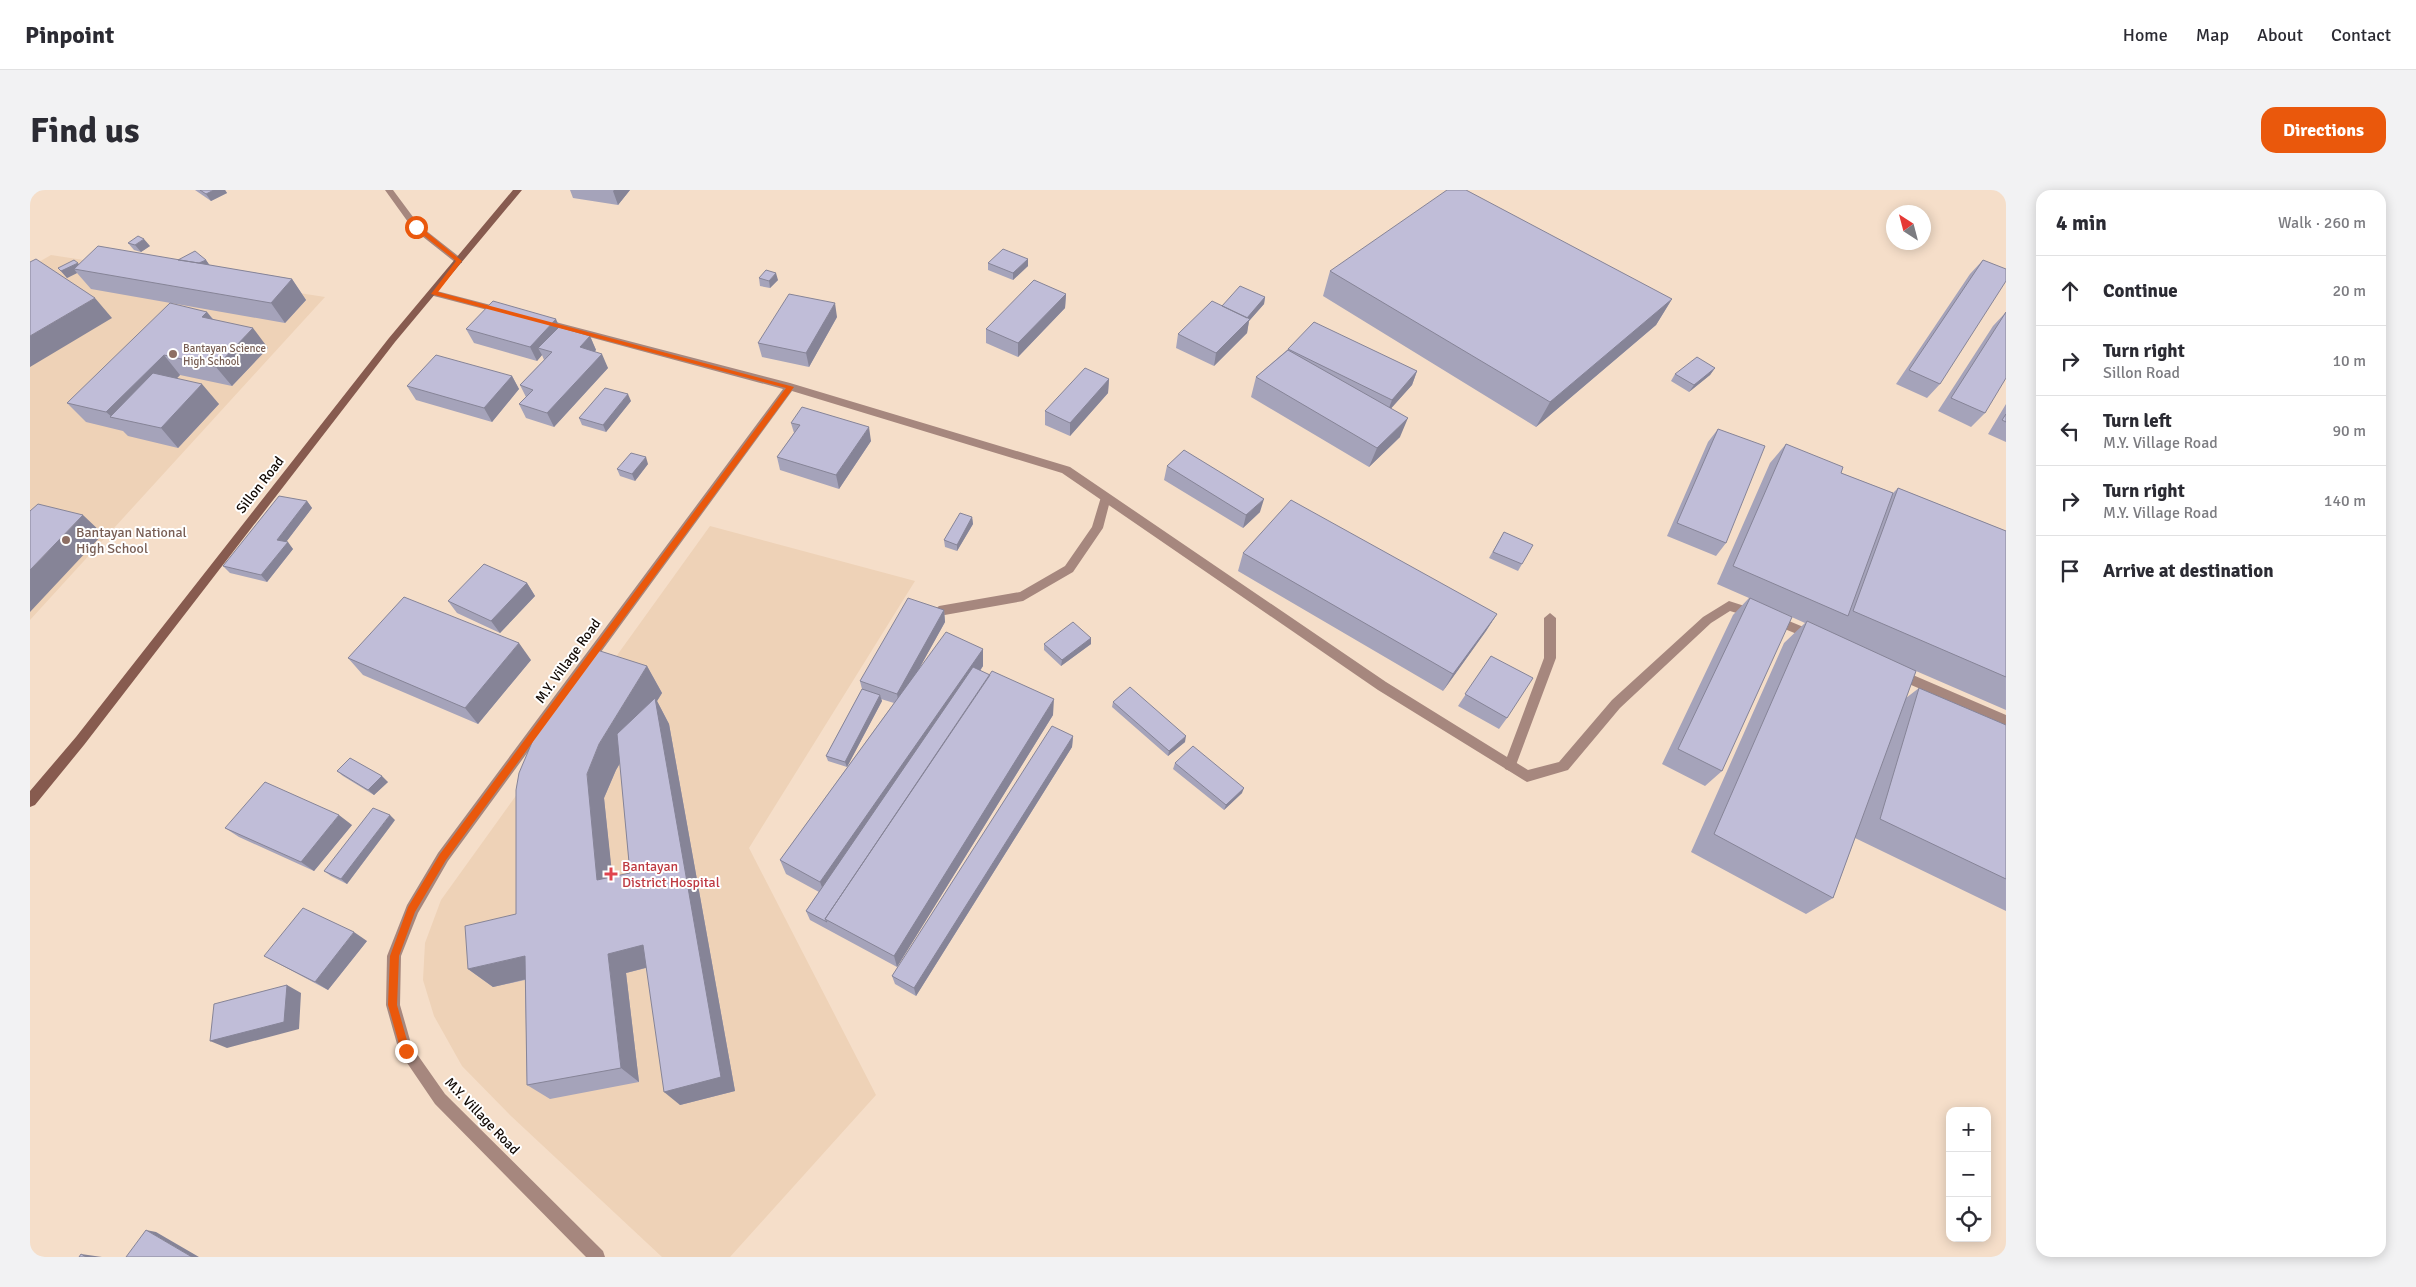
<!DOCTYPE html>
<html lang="en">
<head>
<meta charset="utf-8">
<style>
	:root { --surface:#fff; --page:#f2f2f3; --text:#2b2b33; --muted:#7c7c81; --line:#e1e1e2; --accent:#ea580c }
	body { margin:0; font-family:Signika,sans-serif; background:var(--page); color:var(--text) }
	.controls { position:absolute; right:15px; bottom:15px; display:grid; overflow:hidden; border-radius:10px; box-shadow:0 2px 12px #0003 }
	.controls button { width:45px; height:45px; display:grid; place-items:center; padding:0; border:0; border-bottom:1px solid var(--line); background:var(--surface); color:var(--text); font:25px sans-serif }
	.compass { position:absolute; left:1856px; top:15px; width:45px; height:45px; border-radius:50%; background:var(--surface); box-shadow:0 2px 12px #0003; rotate:324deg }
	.stop { position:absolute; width:15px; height:15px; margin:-11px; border:4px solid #ea580c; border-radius:50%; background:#fff }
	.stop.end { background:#ea580c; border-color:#fff; box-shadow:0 1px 5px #0008 }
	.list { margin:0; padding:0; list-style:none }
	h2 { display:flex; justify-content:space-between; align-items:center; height:65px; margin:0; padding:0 20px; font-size:21px }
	h2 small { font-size:16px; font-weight:400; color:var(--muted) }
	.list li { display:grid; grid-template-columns:32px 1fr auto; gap:15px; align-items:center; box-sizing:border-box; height:70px; padding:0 20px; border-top:1px solid var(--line) }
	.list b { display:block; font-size:19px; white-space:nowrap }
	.list p { margin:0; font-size:16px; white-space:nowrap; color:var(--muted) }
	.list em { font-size:16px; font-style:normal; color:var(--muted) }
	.icon { flex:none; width:28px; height:28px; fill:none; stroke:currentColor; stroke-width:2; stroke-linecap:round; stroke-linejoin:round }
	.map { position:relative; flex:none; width:1976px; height:1067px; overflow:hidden; border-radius:15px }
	header { display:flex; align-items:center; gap:30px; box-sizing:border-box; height:70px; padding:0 25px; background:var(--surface); border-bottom:1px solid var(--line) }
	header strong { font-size:24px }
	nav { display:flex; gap:28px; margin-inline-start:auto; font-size:18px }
	.intro { display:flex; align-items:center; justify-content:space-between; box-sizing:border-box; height:120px; padding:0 30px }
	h1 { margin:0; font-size:35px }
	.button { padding:12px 22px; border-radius:15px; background:var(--accent); color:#fff; font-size:18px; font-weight:700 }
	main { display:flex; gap:30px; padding:0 30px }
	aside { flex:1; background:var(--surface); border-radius:15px; box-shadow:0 2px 12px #0003 }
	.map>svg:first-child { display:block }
	.built { fill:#eed2b7 }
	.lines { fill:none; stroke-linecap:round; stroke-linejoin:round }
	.lane { fill:#a6877e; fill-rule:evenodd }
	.street { fill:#a6877e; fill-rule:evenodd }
	.secondary { fill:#875b4f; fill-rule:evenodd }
	.wall { fill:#a5a3ba; fill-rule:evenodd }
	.shaded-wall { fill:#868497 }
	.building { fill:#c0bdd8; stroke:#868497 }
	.route { fill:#ea580c }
	.education-dot { fill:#8d6e63; stroke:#fff; stroke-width:2 }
	.health-dot { fill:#e0444e; stroke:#fff; stroke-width:2 }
	.labels { text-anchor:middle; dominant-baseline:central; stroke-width:4; stroke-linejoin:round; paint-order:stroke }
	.far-education-label { font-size:11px; fill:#785e54; stroke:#fff; text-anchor:start }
	.street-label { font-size:14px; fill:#110904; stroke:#fff }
	.education-label { font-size:14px; fill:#785e54; stroke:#fff; text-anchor:start }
	.health-label { font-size:14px; fill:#be3a42; stroke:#fff; text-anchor:start }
</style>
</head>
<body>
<header>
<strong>Pinpoint</strong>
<nav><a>Home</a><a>Map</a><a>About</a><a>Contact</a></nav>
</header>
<div class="intro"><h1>Find us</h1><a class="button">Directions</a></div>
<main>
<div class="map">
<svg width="1976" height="1067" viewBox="0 0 1976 1067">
	<rect width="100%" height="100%" fill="#f5dec9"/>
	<path class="built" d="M 21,65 L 295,107 L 0,430 L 0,77 Z
		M 680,336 L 885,391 L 719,658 L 846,905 L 700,1067 L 632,1067 L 481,926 L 432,876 L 404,826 L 393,790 L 395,753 L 411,710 Z"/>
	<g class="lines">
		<path class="lane" d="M 355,0 L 363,0 L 389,35 L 432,69 L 432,73 L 426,73 L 383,39 Z
			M 1076,303 L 1081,307 L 1073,338 L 1043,382 L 993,411 L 909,426 L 905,424 L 903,421 L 909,416 L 990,402 L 1035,376 L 1062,337 L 1071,307 Z
			M 1520,423 L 1526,428 L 1526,468 L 1486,575 L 1485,579 L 1480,581 L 1475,579 L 1474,575 L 1514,468 L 1514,428 Z"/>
		<path class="street" d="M 403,100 L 476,119 L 478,121 L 473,124 L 400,105 L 400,101 Z
			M 514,129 L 760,193 L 1040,277 L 1356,492 L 1498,580 L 1529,572 L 1582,510 L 1673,427 L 1699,411 L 1727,420 L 1729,423 L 1723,428 L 1700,421 L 1681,433 L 1590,518 L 1538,580 L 1497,592 L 1348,500 L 1032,283 L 762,201 L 418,671 L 388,723 L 371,766 L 370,815 L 382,857 L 415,904 L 573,1061 L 575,1067 L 556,1067 L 405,914 L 369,861 L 356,815 L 357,766 L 377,715 L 408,663 L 753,199 L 511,134 L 509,132 Z
			M 1742,424 L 1788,443 L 1790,446 L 1784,451 L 1738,432 L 1736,429 L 1738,426 Z
			M 1869,479 L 1976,525 L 1976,536 L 1865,488 L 1863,484 L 1865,480 Z"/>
		<path class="secondary" d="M 483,0 L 492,0 L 365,152 L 54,555 L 5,615 L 0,617 L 0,601 L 46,547 L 359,148 Z"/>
	</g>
	<path class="wall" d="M 165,0 L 195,0 L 197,3 L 181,11 Z
		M 540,0 L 600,0 L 588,15 L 543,8 Z
		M 98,53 L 120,56 L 111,62 L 104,60 Z
		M 998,69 L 998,76 L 983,90 L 958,80 L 958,73 Z
		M 148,70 L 176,70 L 179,75 L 262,89 L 276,110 L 255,133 L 61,99 L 47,83 L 37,88 L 28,78 L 49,74 Z
		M 1953,70 L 1910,194 L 1897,208 L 1866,194 L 1940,84 Z
		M 1300,81 L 1642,109 L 1626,135 L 1506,237 L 1293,106 Z
		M 729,88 L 748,90 L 740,98 L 730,96 Z
		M 1036,104 L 1035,118 L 988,167 L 956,153 L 956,139 Z
		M 1235,107 L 1234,114 L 1219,131 L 1217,143 L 1184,176 L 1146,158 L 1148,144 Z
		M 177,122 L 183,129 L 238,158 L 202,196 L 150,185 L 147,188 L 189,214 L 148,258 L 98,246 L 93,241 L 56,232 L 37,213 Z
		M 1976,122 L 1955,223 L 1941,237 L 1908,221 L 1963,136 Z
		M 807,127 L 779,177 L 732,167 L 728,153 Z
		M 530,137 L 560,146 L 566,160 L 565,161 L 578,178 L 524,237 L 496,228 L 489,214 L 496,207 L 490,195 L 514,170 L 512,165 L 507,171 L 444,153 L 436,139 Z
		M 1258,159 L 1387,181 L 1382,195 L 1361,218 L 1370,247 L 1339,277 L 1221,207 L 1226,187 L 1257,160 Z
		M 1685,178 L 1680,185 L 1659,202 L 1641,191 L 1645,184 Z
		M 482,186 L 489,199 L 462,232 L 386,210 L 377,196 Z
		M 1079,189 L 1078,203 L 1040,246 L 1015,235 L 1015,221 Z
		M 601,211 L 576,242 L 552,235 L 549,228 Z
		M 1976,214 L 1976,252 L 1958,244 Z
		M 761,233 L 841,251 L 809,299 L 750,280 L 747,267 L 764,243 Z
		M 1688,239 L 1696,353 L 1686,366 L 1637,346 L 1678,252 Z
		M 1756,254 L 1811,283 L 1863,303 L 1868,298 L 1976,341 L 1976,520 L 1886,481 L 1876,508 L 1889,498 L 1976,535 L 1976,721 L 1825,648 L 1803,708 L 1776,724 L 1661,662 L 1754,453 L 1775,433 L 1755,424 L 1692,581 L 1675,596 L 1632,574 L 1703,425 L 1719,408 L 1687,394 L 1740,273 Z
		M 618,274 L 605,291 L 590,286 L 587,279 Z
		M 1137,276 L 1230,322 L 1213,338 L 1134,290 Z
		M 277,311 L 282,318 L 256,352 L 263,359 L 237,392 L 200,383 L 193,376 Z
		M 942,327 L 943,334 L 927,361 L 915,357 L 914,350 Z
		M 1474,342 L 1492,374 L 1488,381 L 1459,368 Z
		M 1213,363 L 1467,424 L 1456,441 L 1413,501 L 1208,381 Z
		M 497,393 L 505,406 L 470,443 L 427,423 L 418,411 Z
		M 914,420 L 915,432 L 890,477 L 953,459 L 953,476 L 950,481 L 1023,525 L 867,777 L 780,730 L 776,721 L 789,702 L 756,684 L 750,670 L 864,513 L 851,509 L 852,511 L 817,577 L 798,571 L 796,566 L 832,499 L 830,491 Z
		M 1061,448 L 1061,454 L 1031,476 L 1014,460 L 1014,454 Z
		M 1461,466 L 1477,528 L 1469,539 L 1428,516 Z
		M 318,468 L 501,470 L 448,534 L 333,485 Z
		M 617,476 L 632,503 L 627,511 L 639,534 L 705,901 L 650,915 L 616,778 L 596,783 L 609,892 L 520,909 L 497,895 L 495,790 L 463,797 L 438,779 L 486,724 ZM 590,573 L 600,683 L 582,687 L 574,608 L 586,580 Z
		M 1083,512 L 1155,552 L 1138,566 L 1082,517 Z
		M 1043,546 L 1042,557 L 886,806 L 865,794 L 862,786 Z
		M 1145,573 L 1212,603 L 1194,620 L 1143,579 Z
		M 307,581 L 358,592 L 344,605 L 313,586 Z
		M 365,630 L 317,694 L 301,686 L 294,681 Z
		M 322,635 L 284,681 L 209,647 L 195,638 Z
		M 337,751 L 298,800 L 234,766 Z"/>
	<path class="shaded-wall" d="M 184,0 L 195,0 L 197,3 L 181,11 L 176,4 Z
		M 584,0 L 600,0 L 588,15 L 583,1 Z
		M 114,49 L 120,56 L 111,62 L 105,55 Z
		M 998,69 L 998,76 L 983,90 L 983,83 Z
		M 176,70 L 181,77 L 157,79 Z
		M 48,73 L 54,80 L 44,79 L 47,83 L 37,88 L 31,81 Z
		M 746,83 L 748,90 L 740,98 L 739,91 Z
		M 262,89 L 276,110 L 255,133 L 241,113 Z
		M 1036,104 L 1035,118 L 988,167 L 988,153 Z
		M 1235,107 L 1234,114 L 1219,131 L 1217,143 L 1184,176 L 1186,163 Z
		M 65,108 L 82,128 L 0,177 L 0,146 Z
		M 1642,109 L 1626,135 L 1506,237 L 1520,212 Z
		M 805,113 L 807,127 L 779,177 L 776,163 Z
		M 177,122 L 192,142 L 172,127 Z
		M 526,129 L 532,143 L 508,158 L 512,165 L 507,171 L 500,157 Z
		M 223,138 L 238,158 L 202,196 L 186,177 Z
		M 560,146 L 566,160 L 556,170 L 550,157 Z
		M 572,164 L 578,178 L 524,237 L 517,223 Z
		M 134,165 L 150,185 L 104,232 L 82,227 L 76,222 Z
		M 1685,178 L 1680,185 L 1659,202 L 1664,195 Z
		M 1387,181 L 1382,195 L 1357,223 L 1362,210 Z
		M 482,186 L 489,199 L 462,232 L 454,218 Z
		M 1079,189 L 1078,203 L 1040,246 L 1040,233 Z
		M 172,194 L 189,214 L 148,258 L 131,238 Z
		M 598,204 L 601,211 L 576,242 L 573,235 Z
		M 1378,228 L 1370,247 L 1339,277 L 1347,258 Z
		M 839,237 L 841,251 L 809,299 L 806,285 Z
		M 616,267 L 618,274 L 605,291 L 602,284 Z
		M 1234,309 L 1230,322 L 1213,338 L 1216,325 Z
		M 277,311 L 282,318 L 253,356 L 247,350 Z
		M 53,325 L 73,344 L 0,422 L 0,380 Z
		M 942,327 L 943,334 L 927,361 L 927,355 Z
		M 258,352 L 263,359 L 237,392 L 231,385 Z
		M 497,393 L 505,406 L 470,443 L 461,431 Z
		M 914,420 L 915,432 L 869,515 L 867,504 Z
		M 1467,424 L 1456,441 L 1413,501 L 1423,484 Z
		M 1061,448 L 1061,454 L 1031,476 L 1032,470 Z
		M 489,453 L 501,470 L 448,534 L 435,518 Z
		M 953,459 L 953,476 L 795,705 L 790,692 Z
		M 617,476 L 632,503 L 627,511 L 639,534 L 705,901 L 650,915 L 634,902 L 626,512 L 586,580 L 574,608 L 585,711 L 567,690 L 557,584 L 569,554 Z
		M 850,505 L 852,511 L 817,577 L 815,572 Z
		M 1024,509 L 1023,525 L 867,777 L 864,766 Z
		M 1043,546 L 1042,557 L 886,806 L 884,798 Z
		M 1156,546 L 1155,552 L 1138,566 L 1139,561 Z
		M 352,586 L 358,592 L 344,605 L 338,600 Z
		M 1214,598 L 1212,603 L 1194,620 L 1196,615 Z
		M 309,625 L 322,635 L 284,681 L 271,672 Z
		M 360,625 L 365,630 L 317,694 L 311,689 Z
		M 324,742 L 337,751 L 298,800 L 285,792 Z
		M 613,755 L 630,774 L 596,783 L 609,892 L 591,878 L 578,764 Z
		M 495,766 L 517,784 L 463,797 L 438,779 Z
		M 257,795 L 271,803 L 269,839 L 197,858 L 180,851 Z
		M 116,1040 L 126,1042 L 169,1067 L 162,1067 Z
		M 51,1064 L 72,1067 L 56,1067 Z"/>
	<path class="building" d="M 170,0 L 184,0 L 176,4 Z
		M 1417,0 L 1436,0 L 1642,109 L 1520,212 L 1300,81 Z
		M 108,46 L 114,49 L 105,55 L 98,53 Z
		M 68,56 L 262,89 L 241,113 L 44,79 Z
		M 973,59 L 998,69 L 983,83 L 958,73 Z
		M 165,61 L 176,70 L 169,73 L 148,70 Z
		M 6,69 L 65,108 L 0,146 L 0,72 Z
		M 44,70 L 48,73 L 31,81 L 28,78 Z
		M 1953,70 L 1976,79 L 1976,91 L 1910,194 L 1879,180 Z
		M 736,80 L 746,83 L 739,91 L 729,88 Z
		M 1004,90 L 1036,104 L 988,153 L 956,139 Z
		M 1210,96 L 1235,107 L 1217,128 L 1192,116 Z
		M 759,104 L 805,113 L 776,163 L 728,153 Z
		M 463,111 L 526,129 L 500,157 L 436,139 Z
		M 1182,111 L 1220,129 L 1186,163 L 1148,144 Z
		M 140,113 L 177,122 L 172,127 L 223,138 L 186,177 L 134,165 L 76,222 L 37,213 Z
		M 1976,122 L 1976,188 L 1955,223 L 1921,208 Z
		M 1284,132 L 1387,181 L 1362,210 L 1258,159 Z
		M 529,137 L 560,146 L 550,157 L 572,164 L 517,223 L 489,214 L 503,200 L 490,195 L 522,162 L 508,158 Z
		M 1258,160 L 1378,228 L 1347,258 L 1226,187 Z
		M 406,165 L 482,186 L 454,218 L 377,196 Z
		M 1667,167 L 1685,178 L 1664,195 L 1645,184 Z
		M 1055,178 L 1079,189 L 1040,233 L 1015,221 Z
		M 123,183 L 172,194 L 131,238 L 80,227 Z
		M 575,198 L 598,204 L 573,235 L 549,228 Z
		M 772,217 L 839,237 L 806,285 L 747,267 L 770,235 L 761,233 Z
		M 1976,224 L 1976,232 L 1972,230 Z
		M 1688,239 L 1735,256 L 1696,353 L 1647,333 Z
		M 1756,254 L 1813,277 L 1811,283 L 1863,303 L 1818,426 L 1703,376 Z
		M 1154,260 L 1234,309 L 1216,325 L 1137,276 Z
		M 601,263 L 616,267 L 602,284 L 587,279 Z
		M 1868,298 L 1976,341 L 1976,487 L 1823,421 Z
		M 249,306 L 277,311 L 247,350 L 258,352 L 231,385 L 193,376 Z
		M 1261,310 L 1467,424 L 1423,484 L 1213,363 Z
		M 8,314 L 53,325 L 0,380 L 0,321 Z
		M 930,323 L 942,327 L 927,355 L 914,350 Z
		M 1474,342 L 1503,355 L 1492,374 L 1463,362 Z
		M 454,374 L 497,393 L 461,431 L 418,411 Z
		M 374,407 L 489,453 L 435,518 L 318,468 Z
		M 878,408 L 914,420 L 867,504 L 830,491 Z
		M 1720,408 L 1762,427 L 1692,581 L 1648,559 Z
		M 1777,431 L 1886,481 L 1803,708 L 1684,644 Z
		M 1043,432 L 1061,448 L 1032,470 L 1014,454 Z
		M 916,442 L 953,459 L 790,692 L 750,670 Z
		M 567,460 L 617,476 L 569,554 L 557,584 L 567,690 L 600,683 L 587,544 L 625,508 L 691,887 L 634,902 L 613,755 L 578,764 L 591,878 L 497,895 L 495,766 L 438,779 L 435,736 L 486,724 L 486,600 L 489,583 L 503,550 Z
		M 1461,466 L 1503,488 L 1477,528 L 1435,504 Z
		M 943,477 L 960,485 L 795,729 L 797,732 L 776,721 Z
		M 962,481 L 1024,509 L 864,766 L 795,729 Z
		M 1100,497 L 1156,546 L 1139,561 L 1083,512 Z
		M 1889,498 L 1976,535 L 1976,689 L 1850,629 Z
		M 832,499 L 850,505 L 815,572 L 796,566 Z
		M 1022,536 L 1043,546 L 884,798 L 862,786 Z
		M 1163,556 L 1214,598 L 1196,615 L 1145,573 Z
		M 320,568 L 352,586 L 338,600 L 307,581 Z
		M 235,592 L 309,625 L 271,672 L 195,638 Z
		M 343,618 L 360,625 L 311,689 L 294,681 Z
		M 273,718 L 324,742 L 285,792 L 234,766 Z
		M 257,795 L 254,832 L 180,851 L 184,814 Z
		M 116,1040 L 162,1067 L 96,1067 Z
		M 51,1064 L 56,1067 L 49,1067 Z"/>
	<path class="route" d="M 384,35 L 388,35 L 432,71 L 408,102 L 764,197 L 416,670 L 385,722 L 369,766 L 367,815 L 380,861 L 376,865 L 371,861 L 358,815 L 360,766 L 378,717 L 410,664 L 756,198 L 401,104 L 426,71 L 384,38 Z"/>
	<g class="education-dot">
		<circle cx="143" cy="164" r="5"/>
		<circle cx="36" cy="350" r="5"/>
	</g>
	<path class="health-dot" d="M578.5 676.5h5v5h5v5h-5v5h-5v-5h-5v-5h5z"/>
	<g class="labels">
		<g class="far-education-label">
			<text x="153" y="158">Bantayan Science<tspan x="153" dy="13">High School</tspan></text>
		</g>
		<g class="street-label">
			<text transform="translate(230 295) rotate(-52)">Sillon Road</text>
			<text transform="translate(538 471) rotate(-54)">M.Y. Village Road</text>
			<text transform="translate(452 926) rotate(46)">M.Y. Village Road</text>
		</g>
		<g class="education-label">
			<text x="46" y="342">Bantayan National<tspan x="46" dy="16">High School</tspan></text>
		</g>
		<g class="health-label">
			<text x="592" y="676">Bantayan<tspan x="592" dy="16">District Hospital</tspan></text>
		</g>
	</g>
</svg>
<div class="controls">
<button>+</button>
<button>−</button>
<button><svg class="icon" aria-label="locate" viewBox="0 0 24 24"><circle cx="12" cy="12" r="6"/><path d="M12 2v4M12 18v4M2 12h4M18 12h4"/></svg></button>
</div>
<svg class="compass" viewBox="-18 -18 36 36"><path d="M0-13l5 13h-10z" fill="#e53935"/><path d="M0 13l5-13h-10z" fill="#7c7c81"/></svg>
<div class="stop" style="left:386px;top:37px"></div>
<div class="stop end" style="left:376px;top:861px"></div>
</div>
<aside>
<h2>4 min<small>Walk · 260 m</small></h2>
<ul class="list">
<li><svg class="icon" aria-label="ahead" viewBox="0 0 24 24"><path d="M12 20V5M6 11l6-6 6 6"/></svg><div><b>Continue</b></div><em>20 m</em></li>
<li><svg class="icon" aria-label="right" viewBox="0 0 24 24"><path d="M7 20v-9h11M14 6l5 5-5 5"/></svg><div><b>Turn right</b><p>Sillon Road</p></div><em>10 m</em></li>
<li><svg class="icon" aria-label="left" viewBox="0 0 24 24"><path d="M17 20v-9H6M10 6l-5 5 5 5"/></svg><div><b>Turn left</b><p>M.Y. Village Road</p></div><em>90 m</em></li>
<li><svg class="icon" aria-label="right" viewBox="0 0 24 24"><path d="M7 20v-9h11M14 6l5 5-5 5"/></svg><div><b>Turn right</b><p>M.Y. Village Road</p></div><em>140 m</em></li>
<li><svg class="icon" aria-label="arrive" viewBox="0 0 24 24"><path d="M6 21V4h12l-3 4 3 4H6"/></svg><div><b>Arrive at destination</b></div></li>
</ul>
</aside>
</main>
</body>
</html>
